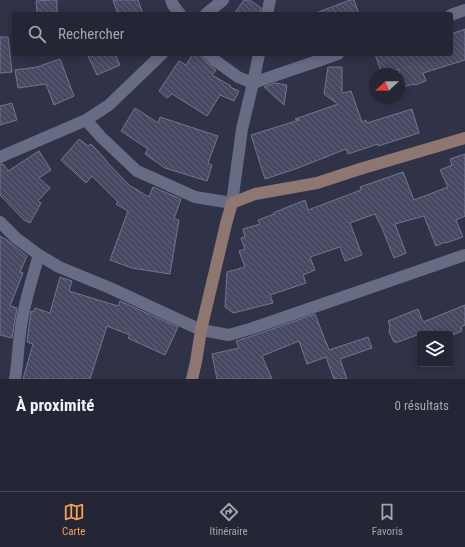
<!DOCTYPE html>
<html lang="fr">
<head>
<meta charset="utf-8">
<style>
	:root { --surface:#242636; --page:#2c2e3e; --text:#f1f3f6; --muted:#a3a5ad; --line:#414351; --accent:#f9a04d }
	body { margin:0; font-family:"Roboto Condensed",sans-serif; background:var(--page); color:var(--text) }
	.controls { position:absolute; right:12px; bottom:12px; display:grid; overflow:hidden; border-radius:4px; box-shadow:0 2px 10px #0003 }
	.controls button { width:36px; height:36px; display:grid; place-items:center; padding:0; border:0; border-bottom:1px solid var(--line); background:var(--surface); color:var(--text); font:20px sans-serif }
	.compass { position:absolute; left:369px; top:68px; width:36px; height:36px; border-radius:50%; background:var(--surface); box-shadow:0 2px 10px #0003; rotate:248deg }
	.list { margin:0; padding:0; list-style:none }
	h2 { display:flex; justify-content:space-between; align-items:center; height:52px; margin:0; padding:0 16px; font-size:17px }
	h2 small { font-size:13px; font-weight:400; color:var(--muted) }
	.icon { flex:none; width:22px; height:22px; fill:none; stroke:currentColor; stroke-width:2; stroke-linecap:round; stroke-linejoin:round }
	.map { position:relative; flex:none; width:465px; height:379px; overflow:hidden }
	.search { position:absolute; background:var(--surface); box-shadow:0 2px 10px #0003; left:12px; right:12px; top:12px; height:44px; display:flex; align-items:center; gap:10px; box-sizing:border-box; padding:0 14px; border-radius:4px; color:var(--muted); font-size:15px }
	.sheet { height:112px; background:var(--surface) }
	nav { display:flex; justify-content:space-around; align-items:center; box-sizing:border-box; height:56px; border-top:1px solid var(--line); background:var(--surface); font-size:11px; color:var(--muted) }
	nav a { display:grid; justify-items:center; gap:2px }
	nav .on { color:var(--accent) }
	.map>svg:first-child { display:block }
	.building { fill:url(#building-back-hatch); stroke:#72758f }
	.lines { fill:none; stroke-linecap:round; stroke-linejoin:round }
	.street { stroke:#686b84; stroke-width:12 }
	.secondary { stroke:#8e7770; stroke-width:12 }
</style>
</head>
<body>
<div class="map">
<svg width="465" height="379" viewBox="0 0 465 379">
	<defs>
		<pattern id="building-back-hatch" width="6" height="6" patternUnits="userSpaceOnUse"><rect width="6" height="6" fill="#464961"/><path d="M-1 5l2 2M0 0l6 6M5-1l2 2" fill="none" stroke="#606378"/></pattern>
	</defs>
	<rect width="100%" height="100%" fill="#303248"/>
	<path class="building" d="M 50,0 L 57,0 L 57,12 L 37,13 L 36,1 Z
		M 113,0 L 138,0 L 143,14 L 118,14 Z
		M 244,0 L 250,0 L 261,8 L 260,14 L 234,14 Z
		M 350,0 L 354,0 L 359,14 L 316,14 L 316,13 Z
		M 465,29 L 465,60 L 423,73 L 426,81 L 415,85 L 414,84 L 399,88 L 399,69 L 386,74 L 382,74 L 375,54 L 451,54 L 451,34 Z
		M 0,37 L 8,37 L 12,72 L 0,73 Z
		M 87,54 L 115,54 L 120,65 L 97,75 Z
		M 193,54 L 202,54 L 204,59 L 216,70 L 212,75 L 231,86 L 230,87 L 239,91 L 234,101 L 220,95 L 207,116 L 172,94 L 167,98 L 159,91 L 179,61 L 186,65 Z
		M 60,59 L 74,96 L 54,105 L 46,84 L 18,88 L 15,70 L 37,67 Z
		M 328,67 L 342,67 L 342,93 L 351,91 L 362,122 L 366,120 L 367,123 L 412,109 L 419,133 L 378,146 L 378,144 L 348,154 L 346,149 L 298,168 L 265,179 L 251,135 L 299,120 L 295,119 L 338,104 L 324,94 Z
		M 275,83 L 287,85 L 284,105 L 264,87 Z
		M 12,103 L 17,120 L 0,125 L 0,106 Z
		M 135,108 L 158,123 L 160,117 L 218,136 L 208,163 L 212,165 L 207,181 L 165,168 L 145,154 L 148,149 L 121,131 Z
		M 79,139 L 88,146 L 91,144 L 106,160 L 106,161 L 129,185 L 149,197 L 153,187 L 181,199 L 174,219 L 179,220 L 170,274 L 132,268 L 110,260 L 128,211 L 116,204 L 118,202 L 92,176 L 86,183 L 61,160 Z
		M 39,151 L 51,170 L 39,178 L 50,188 L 38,201 L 41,203 L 30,223 L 24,220 L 0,195 L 0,164 L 3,164 L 8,171 Z
		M 465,154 L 465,216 L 456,220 L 463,237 L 446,243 L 445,242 L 436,246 L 424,216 L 395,224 L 406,253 L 394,258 L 382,228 L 375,214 L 350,223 L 362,255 L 345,261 L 340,247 L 310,257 L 315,270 L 303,275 L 306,283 L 270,295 L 273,303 L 233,313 L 225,307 L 227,272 L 245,267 L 239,251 L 245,249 L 241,238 L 245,237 L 243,229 L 260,224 L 258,220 L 274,214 L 273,213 L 305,200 L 308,210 L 361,190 L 360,187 L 403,172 L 414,200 L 448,187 L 440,170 L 452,165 L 450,159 Z
		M 0,236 L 7,240 L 27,256 L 20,272 L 23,273 L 10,306 L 17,308 L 12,338 L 0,335 Z
		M 60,277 L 72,281 L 69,291 L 118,306 L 120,301 L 178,327 L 165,355 L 128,338 L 130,335 L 107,326 L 90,379 L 23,379 L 33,344 L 27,342 L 31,311 L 33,312 L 35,308 L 50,313 Z
		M 465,305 L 465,325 L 461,327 L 462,331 L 450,336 L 450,334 L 420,334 L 398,342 L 394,342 L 389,332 L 390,326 L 388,321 L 418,309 L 423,322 Z
		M 315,314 L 329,350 L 368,337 L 372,348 L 340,359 L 347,379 L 334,379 L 326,357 L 307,364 L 299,341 L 262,356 L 272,379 L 217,379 L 212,354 L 239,348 L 236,341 L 255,335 Z"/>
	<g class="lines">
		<path class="street" d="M 171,0 L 173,5 L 180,14
			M 206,14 L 223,0
			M 267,14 L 270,0
			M 451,15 L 465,10
			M 209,54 L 216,61 L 238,77 L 253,83 L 338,54
			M 86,120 L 109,105 L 162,54
			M 0,157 L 86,120 L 101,137 L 137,171 L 195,197 L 232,203 L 242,129 L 253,83 L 259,54
			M 0,222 L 16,238 L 39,255 L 59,267 L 110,288 L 201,330 L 229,335 L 253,328 L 465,255
			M 15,379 C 18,362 18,344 21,327 C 24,303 32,279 39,255"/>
		<path class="secondary" d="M 192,379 L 196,362 L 201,330 L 226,224 L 232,203 L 255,194 L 317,183 L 360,169 L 465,138"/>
	</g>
</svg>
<div class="controls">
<button><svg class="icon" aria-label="layers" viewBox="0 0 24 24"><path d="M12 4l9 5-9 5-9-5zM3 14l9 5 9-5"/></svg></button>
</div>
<svg class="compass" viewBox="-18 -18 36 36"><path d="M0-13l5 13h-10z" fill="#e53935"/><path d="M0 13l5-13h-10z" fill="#a3a5ad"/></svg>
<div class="search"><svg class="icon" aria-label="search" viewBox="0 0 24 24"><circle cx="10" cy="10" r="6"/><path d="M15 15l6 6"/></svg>Rechercher</div>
</div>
<section class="sheet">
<h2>À proximité<small>0 résultats</small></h2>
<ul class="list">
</ul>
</section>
<nav>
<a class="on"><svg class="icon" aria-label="map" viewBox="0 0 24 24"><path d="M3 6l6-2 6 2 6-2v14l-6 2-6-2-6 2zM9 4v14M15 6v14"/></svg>Carte</a>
<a><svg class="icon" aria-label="directions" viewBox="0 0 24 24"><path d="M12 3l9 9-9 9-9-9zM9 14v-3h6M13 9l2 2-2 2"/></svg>Itinéraire</a>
<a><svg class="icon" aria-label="saved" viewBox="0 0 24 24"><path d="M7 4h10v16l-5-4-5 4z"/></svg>Favoris</a>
</nav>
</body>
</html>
